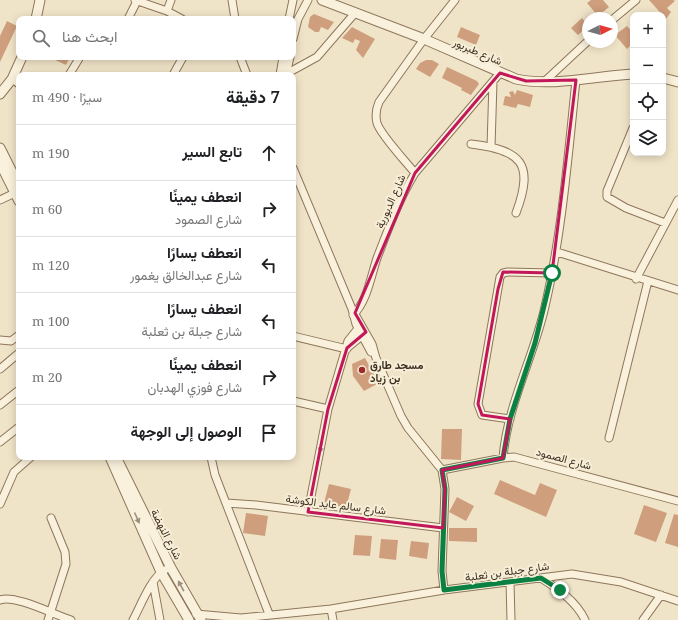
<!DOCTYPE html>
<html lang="ar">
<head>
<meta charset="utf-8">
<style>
	:root { --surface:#fff; --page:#f6f6f6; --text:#202124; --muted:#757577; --line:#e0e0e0 }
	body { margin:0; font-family:"Noto Serif",Vazirmatn,serif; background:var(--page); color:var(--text); direction:rtl }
	.controls { position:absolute; right:12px; top:12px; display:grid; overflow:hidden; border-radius:8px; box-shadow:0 2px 10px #0003 }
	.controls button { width:36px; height:36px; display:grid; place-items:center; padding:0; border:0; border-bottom:1px solid var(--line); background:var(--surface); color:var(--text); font:20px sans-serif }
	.compass { position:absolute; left:582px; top:12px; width:36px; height:36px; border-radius:50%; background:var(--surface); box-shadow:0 2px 10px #0003; rotate:84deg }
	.stop { position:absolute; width:12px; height:12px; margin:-9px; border:3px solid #0b8043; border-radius:50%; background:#fff }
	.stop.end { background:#0b8043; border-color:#fff; box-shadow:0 1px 4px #0008 }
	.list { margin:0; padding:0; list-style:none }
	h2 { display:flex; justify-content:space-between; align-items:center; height:52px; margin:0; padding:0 16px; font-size:17px }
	h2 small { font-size:13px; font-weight:400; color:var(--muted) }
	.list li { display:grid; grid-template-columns:26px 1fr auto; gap:12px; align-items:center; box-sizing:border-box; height:56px; padding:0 16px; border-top:1px solid var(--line) }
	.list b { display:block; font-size:15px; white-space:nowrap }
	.list p { margin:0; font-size:13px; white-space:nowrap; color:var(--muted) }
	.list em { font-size:13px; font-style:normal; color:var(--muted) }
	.icon { flex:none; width:22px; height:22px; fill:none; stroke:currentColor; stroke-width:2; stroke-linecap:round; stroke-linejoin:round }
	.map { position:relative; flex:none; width:678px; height:620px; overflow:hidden; direction:ltr }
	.search { position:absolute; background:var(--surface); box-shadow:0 2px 10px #0003; left:16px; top:16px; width:280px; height:44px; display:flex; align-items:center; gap:10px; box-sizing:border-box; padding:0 14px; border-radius:8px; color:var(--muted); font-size:15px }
	.panel { position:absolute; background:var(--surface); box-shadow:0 2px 10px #0003; left:16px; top:72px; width:280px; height:388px; border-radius:8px; direction:rtl }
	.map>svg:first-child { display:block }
	.building { fill:#cf9f7d }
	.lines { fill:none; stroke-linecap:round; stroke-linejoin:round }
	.minor-casing { stroke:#8d765c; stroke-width:9 }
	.tertiary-casing { stroke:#8d765c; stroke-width:11 }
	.minor { stroke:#faf1dc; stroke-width:7 }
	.tertiary { stroke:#faf1dc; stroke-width:9 }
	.oneway { fill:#9c907e }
	.route { stroke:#0b8043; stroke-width:5 }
	.marked { fill:none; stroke:#c2185b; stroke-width:3; stroke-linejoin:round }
	.poi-dot { fill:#9e2a2b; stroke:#f7eed8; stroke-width:1.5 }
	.labels { text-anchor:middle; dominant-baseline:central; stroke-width:4; stroke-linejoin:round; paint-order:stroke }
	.street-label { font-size:11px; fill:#3d2e20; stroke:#f7eed8 }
	.poi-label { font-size:11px; font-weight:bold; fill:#3d2e20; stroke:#f7eed8; text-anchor:start }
</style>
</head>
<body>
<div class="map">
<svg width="678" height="620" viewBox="0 0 678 620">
	<rect width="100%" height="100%" fill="#f0e4c8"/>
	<path class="building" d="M 591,0 L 603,0 L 609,7 L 598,16 L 587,3 Z
		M 649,0 L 673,0 L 675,1 L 667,8 L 671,12 L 666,19 Z
		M 314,14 L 334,22 L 328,30 L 321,27 L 319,32 L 315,32 L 308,27 L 310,17 Z
		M 582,18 L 588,26 L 578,35 L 571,28 Z
		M 7,21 L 17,26 L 0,62 L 0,36 Z
		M 627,26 L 633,33 L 633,43 L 627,49 L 615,35 Z
		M 352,27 L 375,39 L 363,58 L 356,50 L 360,41 L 355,39 L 353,43 L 342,38 Z
		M 461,27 L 480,35 L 476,45 L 457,37 Z
		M 49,57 L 70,57 L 66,65 Z
		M 426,60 L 432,60 L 439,64 L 430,77 L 416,69 L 420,63 Z
		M 447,67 L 477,81 L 479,84 L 471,95 L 461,90 L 462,88 L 442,78 Z
		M 517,90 L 533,95 L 530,107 L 518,104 L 516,108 L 503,105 L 505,96 L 511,97 L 509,92 L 513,91 L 515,95 Z
		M 365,358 L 379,383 L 364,391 L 353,376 L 352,364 Z
		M 442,429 L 462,429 L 461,460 L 441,459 Z
		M 500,480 L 535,495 L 540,483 L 557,490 L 546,517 L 494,494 Z
		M 329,484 L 351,489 L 346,508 L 324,503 Z
		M 457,497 L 474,506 L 466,521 L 449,512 Z
		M 644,505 L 667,513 L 656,542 L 634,534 Z
		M 246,513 L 268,516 L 265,536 L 243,533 Z
		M 674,514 L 678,515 L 678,547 L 665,543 Z
		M 449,528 L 477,528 L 477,542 L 449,541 Z
		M 355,535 L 372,536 L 370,556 L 353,555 Z
		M 381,539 L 398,540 L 396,560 L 379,558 Z
		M 411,541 L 429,543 L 427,559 L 409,556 Z"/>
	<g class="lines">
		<g class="minor-casing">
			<path id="minor" d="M 135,0 L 167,11 L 182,19
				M 232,0 L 235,19
				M 167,11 L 171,0
				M 128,19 L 137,1
				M 289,19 L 293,0
				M 612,20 L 636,0
				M 293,39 L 298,19 L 308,0
				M 240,57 L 247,75
				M 286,74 L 317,57 L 355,13
				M 69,75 L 80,57
				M 173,75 L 183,57
				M 280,75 L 283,57
				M 286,75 L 290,57
				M 12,79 L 19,84
				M 545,81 L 588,41
				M 633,128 L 607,191 L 607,197 L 626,208 L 665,223
				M 471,144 C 521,150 535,163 516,213
				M 491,147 L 493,82
				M 293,168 L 352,309 L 356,324 L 371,352
				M 415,173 C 406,162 380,134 377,123 C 375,115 376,109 379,102 L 424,39 L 455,0
				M 0,200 L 19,191
				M 557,252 L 678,290
				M 636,279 L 678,200
				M 352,309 L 372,344 L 376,358 L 401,416 L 408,428 L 442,470 L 445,489 L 442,571 L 444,590
				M 353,315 C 367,302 371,276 377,258 C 388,230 399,199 415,173 L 500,73
				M 293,336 L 347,349
				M 0,340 L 11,341 L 19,335
				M 347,348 L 364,334
				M 0,369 L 19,353
				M 293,401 L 328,409
				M 0,405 L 19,390
				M 510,419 L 482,415 L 478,404 L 500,277 L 503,273 L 508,272 L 552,273
				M 609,438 L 648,281
				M 0,442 L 19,427
				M 211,457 L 215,475 L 269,614
				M 503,458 C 507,407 532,360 544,311 C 562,235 568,157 576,80
				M 442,470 L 503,458 L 514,457 L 678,501
				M 226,503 L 256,505 L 443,528
				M 0,504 L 14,472 L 31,457
				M 308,512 L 328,409 L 348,341 L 360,326
				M 541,578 C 558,589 576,601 585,620
				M 153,582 L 160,620
				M 510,582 L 511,620
				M 0,600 C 14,594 55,615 71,620
				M 331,609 L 333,620
				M 196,614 L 241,618 L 331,609 L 444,590 L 572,574 L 621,582 L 678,601
				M 48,620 L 66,564 L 65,552 L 51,518
				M 133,620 C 140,607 152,576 165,570
				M 643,620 L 661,595"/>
		</g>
		<g class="tertiary-casing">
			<path id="tertiary" d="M 322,0 L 424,39 L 516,79 C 552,87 596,76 633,74
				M 36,19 L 40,0
				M 663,78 L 678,82
				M 0,94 L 12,79 L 22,57
				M 0,148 L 19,186
				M 0,163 L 19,201
				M 110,457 L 161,572 L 189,620
				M 116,457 L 171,568 L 201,620"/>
		</g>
		<use href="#minor" class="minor"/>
		<use href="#tertiary" class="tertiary"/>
	</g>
	<defs><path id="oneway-solid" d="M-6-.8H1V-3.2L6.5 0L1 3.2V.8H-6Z"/></defs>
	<g class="oneway">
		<use href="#oneway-solid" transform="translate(321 447) rotate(101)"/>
		<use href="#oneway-solid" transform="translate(137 518) rotate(66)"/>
		<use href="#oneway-solid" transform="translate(181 586) rotate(-119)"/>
	</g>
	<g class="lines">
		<path class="route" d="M 552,273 L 535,343 L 510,419 L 503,458 L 442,470 L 445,489 L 442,571 L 444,590 L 541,578 L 560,590"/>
	</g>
	<path class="marked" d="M 500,73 L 526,81 L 576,80 L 552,273 L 503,272 L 498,289 L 478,404 L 482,415 L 510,419 L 503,458 L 442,470 L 445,489 L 443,528 L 308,512 L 328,409 L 347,348 L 366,332 L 355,313 L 415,173 Z"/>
	<circle class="poi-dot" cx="362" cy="370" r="4"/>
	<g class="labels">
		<g class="street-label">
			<text transform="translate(478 51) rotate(23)">شارع طبربور</text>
			<text transform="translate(390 201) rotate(-66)">شارع الدبورية</text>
			<text transform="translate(564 458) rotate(15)">شارع الصمود</text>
			<text transform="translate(336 504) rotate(7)">شارع سالم عايد الكوشة</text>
			<text transform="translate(167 534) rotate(63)">شارع النهضة</text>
			<text transform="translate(507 571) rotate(-8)">شارع جبلة بن ثعلبة</text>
		</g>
		<g class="poi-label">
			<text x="370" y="364">مسجد طارق<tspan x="370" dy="13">بن زياد</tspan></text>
		</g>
	</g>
</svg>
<div class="controls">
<button>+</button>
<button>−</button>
<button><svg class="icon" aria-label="locate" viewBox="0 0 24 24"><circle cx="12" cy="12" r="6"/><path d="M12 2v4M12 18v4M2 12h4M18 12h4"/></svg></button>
<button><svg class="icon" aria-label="layers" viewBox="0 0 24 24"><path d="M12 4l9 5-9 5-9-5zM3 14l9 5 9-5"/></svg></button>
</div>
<svg class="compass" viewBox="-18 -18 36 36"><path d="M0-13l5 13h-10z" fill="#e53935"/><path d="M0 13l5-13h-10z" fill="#757577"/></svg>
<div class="stop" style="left:552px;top:273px"></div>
<div class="stop end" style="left:560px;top:590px"></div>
<div class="search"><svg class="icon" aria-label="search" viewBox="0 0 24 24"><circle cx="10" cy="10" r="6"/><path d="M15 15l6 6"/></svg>ابحث هنا</div>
<section class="panel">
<h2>7 دقيقة<small>سيرًا · 490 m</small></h2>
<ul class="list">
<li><svg class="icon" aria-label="ahead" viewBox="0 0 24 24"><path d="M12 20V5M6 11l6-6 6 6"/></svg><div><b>تابع السير</b></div><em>190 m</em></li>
<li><svg class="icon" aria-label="right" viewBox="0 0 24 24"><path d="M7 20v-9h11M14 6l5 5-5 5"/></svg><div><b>انعطف يمينًا</b><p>شارع الصمود</p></div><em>60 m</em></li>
<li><svg class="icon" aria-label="left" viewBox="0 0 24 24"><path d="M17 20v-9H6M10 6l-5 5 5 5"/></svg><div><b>انعطف يسارًا</b><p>شارع عبدالخالق يغمور</p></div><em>120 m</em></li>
<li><svg class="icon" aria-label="left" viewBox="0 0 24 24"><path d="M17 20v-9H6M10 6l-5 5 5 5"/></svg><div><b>انعطف يسارًا</b><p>شارع جبلة بن ثعلبة</p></div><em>100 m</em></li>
<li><svg class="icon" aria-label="right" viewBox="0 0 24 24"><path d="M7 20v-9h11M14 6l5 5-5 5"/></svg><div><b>انعطف يمينًا</b><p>شارع فوزي الهدبان</p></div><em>20 m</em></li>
<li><svg class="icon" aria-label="arrive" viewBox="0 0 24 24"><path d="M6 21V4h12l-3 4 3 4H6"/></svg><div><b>الوصول إلى الوجهة</b></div></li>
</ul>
</section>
</div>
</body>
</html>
